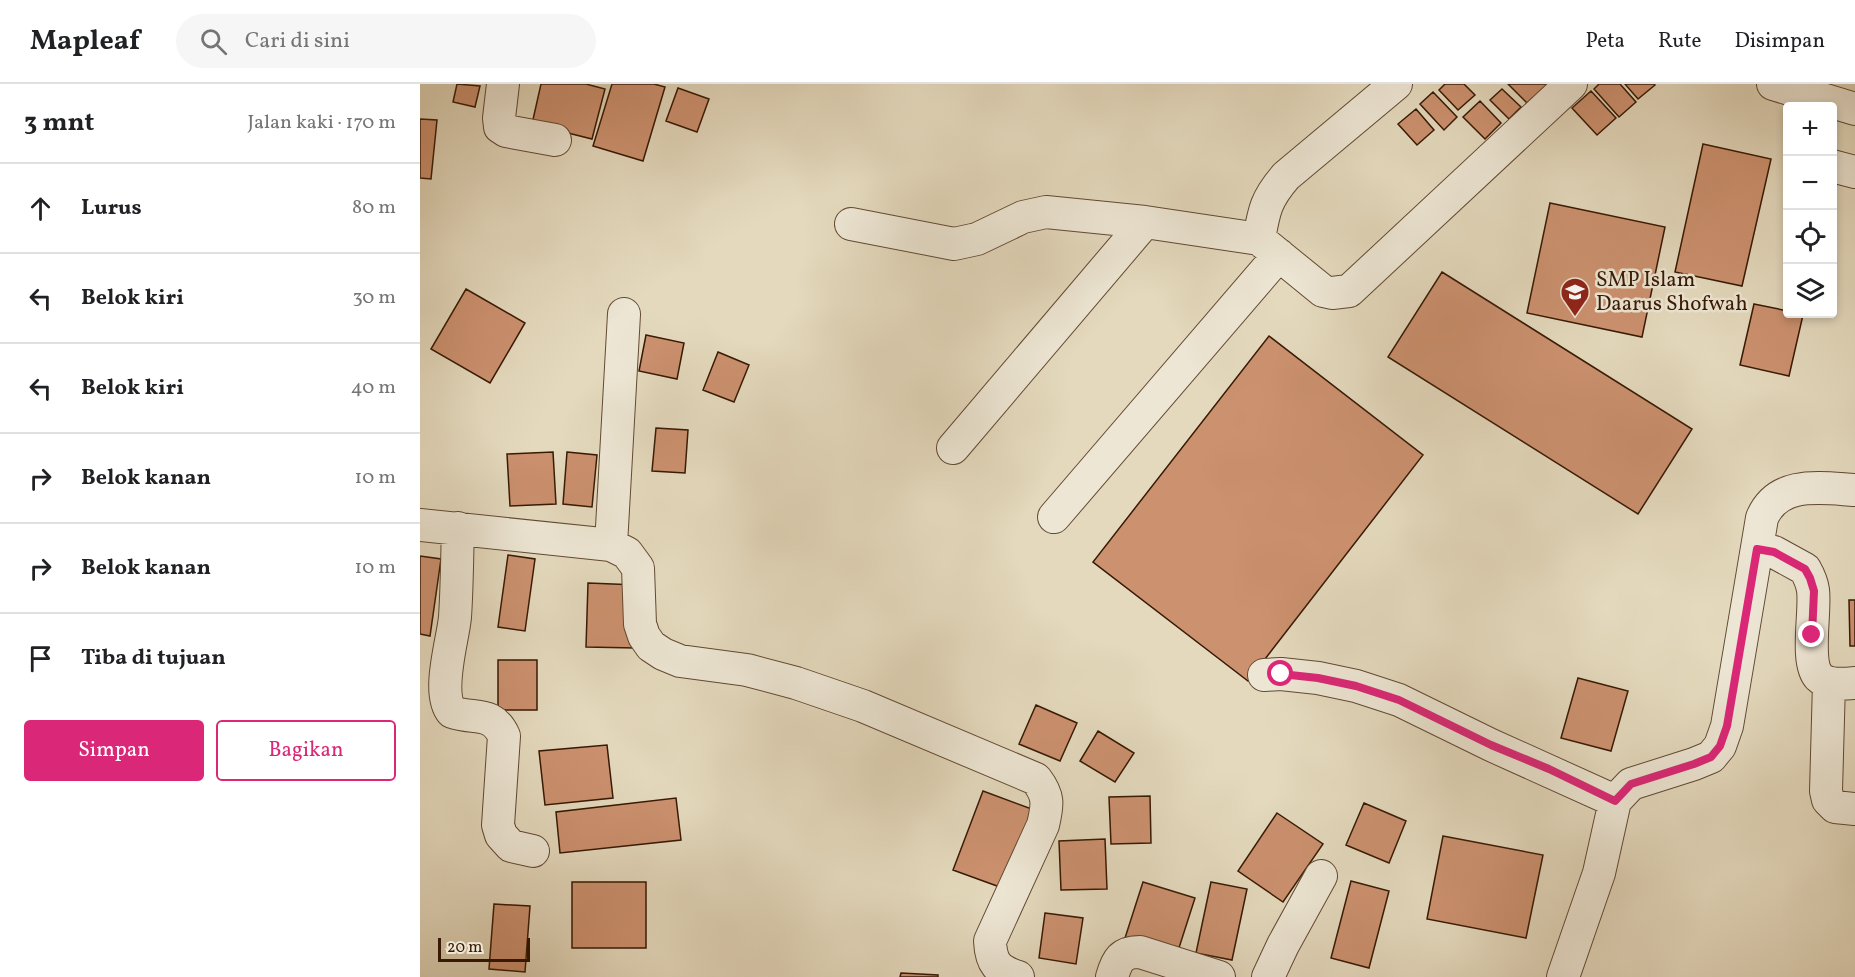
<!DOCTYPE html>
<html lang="id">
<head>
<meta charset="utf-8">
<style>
	:root { --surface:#fff; --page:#f6f6f6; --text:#202124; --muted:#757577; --line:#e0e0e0; --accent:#db2777 }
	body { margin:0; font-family:Vollkorn,serif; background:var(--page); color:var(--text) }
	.controls { position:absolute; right:18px; top:18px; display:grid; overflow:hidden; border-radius:6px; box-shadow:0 3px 9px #0003 }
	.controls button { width:54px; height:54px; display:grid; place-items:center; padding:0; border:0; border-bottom:2px solid var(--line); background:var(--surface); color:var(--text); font:30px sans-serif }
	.scale { position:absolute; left:18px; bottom:15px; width:92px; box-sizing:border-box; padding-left:6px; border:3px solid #371904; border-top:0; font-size:16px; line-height:21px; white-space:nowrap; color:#371904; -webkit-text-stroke:4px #ede6d4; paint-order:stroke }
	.stop { position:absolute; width:18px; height:18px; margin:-14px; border:4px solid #db2777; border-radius:50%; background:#fff }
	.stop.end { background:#db2777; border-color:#fff; box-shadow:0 2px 6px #0008 }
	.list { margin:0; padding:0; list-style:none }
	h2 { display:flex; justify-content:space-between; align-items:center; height:78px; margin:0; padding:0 24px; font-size:26px }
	h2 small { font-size:20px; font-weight:400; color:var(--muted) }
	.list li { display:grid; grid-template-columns:39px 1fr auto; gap:18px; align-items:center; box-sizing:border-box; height:90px; padding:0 24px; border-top:2px solid var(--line) }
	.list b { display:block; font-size:22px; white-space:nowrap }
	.list em { font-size:20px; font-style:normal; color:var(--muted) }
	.actions { display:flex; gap:12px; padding:18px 24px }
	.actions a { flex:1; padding:14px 0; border:2px solid var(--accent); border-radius:6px; text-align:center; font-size:21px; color:var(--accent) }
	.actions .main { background:var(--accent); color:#fff }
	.icon { flex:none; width:33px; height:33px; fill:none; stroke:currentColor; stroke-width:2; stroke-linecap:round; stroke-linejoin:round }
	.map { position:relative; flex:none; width:1435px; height:893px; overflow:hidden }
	header { display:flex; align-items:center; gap:36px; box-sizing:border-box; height:84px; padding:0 30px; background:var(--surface); border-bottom:2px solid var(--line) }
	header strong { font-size:28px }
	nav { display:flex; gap:33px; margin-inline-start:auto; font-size:21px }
	.search { width:420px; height:54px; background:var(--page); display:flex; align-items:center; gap:15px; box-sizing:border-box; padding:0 21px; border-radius:33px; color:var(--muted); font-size:22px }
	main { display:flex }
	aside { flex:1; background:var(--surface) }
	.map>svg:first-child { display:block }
	.building { fill:#cc916f; stroke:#371904; stroke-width:1.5 }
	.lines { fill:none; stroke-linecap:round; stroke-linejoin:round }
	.minor-casing { stroke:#624932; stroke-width:34 }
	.minor { stroke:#ede6d4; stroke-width:32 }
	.route { stroke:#db2777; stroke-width:8 }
	.labels { text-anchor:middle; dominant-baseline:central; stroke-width:5; stroke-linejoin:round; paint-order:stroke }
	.poi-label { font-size:21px; fill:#371904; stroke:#ede6d4; text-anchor:start }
</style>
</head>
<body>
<header>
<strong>Mapleaf</strong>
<div class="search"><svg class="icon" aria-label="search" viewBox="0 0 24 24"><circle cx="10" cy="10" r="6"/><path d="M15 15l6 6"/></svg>Cari di sini</div>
<nav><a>Peta</a><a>Rute</a><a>Disimpan</a></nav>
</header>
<main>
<aside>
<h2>3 mnt<small>Jalan kaki · 170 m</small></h2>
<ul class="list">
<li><svg class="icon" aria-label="ahead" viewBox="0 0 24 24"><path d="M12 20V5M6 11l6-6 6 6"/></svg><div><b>Lurus</b></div><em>80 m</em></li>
<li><svg class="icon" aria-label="left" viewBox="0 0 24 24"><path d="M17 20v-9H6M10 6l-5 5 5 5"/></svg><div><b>Belok kiri</b></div><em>30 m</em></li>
<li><svg class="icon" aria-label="left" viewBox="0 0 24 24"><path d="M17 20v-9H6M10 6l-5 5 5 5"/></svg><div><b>Belok kiri</b></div><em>40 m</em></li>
<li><svg class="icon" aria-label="right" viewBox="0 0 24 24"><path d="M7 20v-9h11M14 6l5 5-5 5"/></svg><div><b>Belok kanan</b></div><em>10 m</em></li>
<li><svg class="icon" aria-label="right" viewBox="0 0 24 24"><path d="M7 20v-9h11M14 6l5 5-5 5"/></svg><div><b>Belok kanan</b></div><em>10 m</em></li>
<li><svg class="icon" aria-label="arrive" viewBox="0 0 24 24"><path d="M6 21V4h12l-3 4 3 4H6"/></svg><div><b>Tiba di tujuan</b></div></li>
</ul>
<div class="actions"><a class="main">Simpan</a><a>Bagikan</a></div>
</aside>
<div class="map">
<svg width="1435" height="893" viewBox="0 0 1435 893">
	<rect width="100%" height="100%" fill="#e4d9bd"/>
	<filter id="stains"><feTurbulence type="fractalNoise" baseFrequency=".00333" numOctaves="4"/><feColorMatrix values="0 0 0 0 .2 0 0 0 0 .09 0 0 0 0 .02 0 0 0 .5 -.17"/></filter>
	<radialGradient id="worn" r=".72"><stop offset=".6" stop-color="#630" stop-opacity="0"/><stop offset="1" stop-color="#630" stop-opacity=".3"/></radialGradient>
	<path class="building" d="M 37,0 L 60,2 L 55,23 L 33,18 Z
		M 121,0 L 166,0 L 185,5 L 172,55 L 112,40 Z
		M 192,0 L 234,0 L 245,3 L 223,77 L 173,62 Z
		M 1025,0 L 1044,0 L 1055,11 L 1038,26 L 1019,6 Z
		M 1088,0 L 1126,0 L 1128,2 L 1109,21 Z
		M 1179,0 L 1200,0 L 1216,18 L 1199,33 L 1174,5 Z
		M 1205,0 L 1234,0 L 1235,1 L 1218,15 Z
		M 258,4 L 289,15 L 277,48 L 246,37 Z
		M 1082,5 L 1101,23 L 1089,35 L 1070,16 Z
		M 1171,7 L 1196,34 L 1177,51 L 1152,24 Z
		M 1013,8 L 1037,33 L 1024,46 L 1000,20 Z
		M 1060,17 L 1081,39 L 1065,55 L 1043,33 Z
		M 996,25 L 1014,46 L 997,61 L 978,40 Z
		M 0,35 L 17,36 L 11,95 L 0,94 Z
		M 1283,60 L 1351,75 L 1322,202 L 1255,188 Z
		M 1130,119 L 1245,143 L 1222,253 L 1107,229 Z
		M 1022,188 L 1272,345 L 1218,430 L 968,273 Z
		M 46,205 L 105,239 L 70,299 L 11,265 Z
		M 1334,220 L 1368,227 L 1368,230 L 1383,231 L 1369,292 L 1320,281 Z
		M 226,251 L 264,259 L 257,295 L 219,287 Z
		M 849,252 L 1003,371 L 828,597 L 673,478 Z
		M 298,268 L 329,281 L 314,318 L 283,306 Z
		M 236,344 L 268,346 L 265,389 L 232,387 Z
		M 133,368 L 136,420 L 90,422 L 87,370 Z
		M 147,368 L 177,371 L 172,423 L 143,420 Z
		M 88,471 L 115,475 L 105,547 L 78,543 Z
		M 0,472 L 21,475 L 10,552 L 0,550 Z
		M 168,499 L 217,501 L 215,564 L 166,563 Z
		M 1429,516 L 1435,516 L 1435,562 L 1430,562 Z
		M 78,576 L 117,576 L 117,626 L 78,626 Z
		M 1158,594 L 1208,607 L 1191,667 L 1141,654 Z
		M 616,621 L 657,639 L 640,677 L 599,660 Z
		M 678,647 L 714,669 L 695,698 L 660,677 Z
		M 187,661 L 193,714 L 125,721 L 119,667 Z
		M 563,707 L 617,727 L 588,806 L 533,786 Z
		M 730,712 L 731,759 L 691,760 L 689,713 Z
		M 256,714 L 261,756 L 140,769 L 136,728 Z
		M 944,719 L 986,737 L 969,779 L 926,761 Z
		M 857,729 L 903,760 L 863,818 L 818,787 Z
		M 1023,752 L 1123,771 L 1106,854 L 1007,835 Z
		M 685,755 L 687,805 L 641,806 L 639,757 Z
		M 931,797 L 969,807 L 949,884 L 911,874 Z
		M 152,798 L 226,798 L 226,864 L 152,864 Z
		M 723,798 L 775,814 L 757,870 L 705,854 Z
		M 791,798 L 827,805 L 812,876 L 776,869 Z
		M 74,820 L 110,822 L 105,888 L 69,885 Z
		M 625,829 L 663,834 L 656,880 L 619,874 Z
		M 481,889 L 518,891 L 518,893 L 480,893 Z"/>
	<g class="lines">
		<g class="minor-casing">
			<path id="minor" d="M 83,0 L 79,34 L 80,43 L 86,47 L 135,56
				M 1353,0 L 1435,25
				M 1412,82 L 1435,88
				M 431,140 L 534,160 L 557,155 L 603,133 L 626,128 L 725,138 L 839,155 L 903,207 L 912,209 L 929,207 L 1151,0
				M 839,155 C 844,126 846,115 866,92 L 976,0
				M 533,364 L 725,138
				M 634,433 L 859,171
				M 0,441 L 191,461 L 207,469 L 218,484 L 220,540 L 224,552 L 231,562 L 243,570 L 260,577 L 327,586 L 376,599 L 443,622 L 616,695 C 629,712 628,720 623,741 L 570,857 C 571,879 577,886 598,893
				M 38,444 C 37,474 37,504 35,533 C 33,556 16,609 32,628 C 55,636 72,626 84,652 L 78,741 L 81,751 L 91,762 L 113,767
				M 191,461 L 204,230
				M 1337,465 L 1354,468 L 1385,485 C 1389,492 1392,499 1393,506 C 1396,527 1385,578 1399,593 C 1408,602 1424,600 1435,599
				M 844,591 L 861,590 L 898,594 L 936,602 L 979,616 L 1071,661 L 1195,717
				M 1409,599 L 1406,707 L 1408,716 L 1415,723 L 1435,725
				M 692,893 C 697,876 701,868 720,868 L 799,893
				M 848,893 L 863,861 L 901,792
				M 1143,893 L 1179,789 L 1195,717 L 1211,700 L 1274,680 L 1291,673 L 1300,662 L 1307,642 L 1342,434 C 1358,396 1401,404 1435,406"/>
		</g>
		<use href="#minor" class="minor"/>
	</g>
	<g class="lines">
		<path class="route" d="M 861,590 L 898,594 L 936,602 L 979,616 L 1071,661 L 1129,685 L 1195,717 L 1211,700 L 1274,680 L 1291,673 L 1300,662 L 1307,642 L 1337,465 L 1354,468 L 1385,485 L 1390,494 L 1394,507 L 1392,551"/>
	</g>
	<defs>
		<g id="school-pin" transform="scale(1.5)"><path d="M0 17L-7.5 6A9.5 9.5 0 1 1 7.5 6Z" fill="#8f2418" stroke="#ede6d4"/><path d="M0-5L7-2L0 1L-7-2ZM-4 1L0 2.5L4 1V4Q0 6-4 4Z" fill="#fff"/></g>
	</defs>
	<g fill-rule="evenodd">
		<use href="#school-pin" x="1155" y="208"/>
	</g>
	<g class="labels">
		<g class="poi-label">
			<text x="1176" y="196">SMP Islam<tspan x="1176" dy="24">Daarus Shofwah</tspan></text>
		</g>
	</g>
	<rect width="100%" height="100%" filter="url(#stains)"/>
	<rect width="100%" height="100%" fill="url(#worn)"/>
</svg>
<div class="controls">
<button>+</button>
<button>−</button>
<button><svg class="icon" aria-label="locate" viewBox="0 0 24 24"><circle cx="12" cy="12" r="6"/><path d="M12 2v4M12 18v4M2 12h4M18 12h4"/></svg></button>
<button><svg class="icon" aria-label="layers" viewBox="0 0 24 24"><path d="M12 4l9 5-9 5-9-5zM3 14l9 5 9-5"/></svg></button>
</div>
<div class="scale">20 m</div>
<div class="stop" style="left:861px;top:590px"></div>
<div class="stop end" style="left:1392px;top:551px"></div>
</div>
</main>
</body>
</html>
